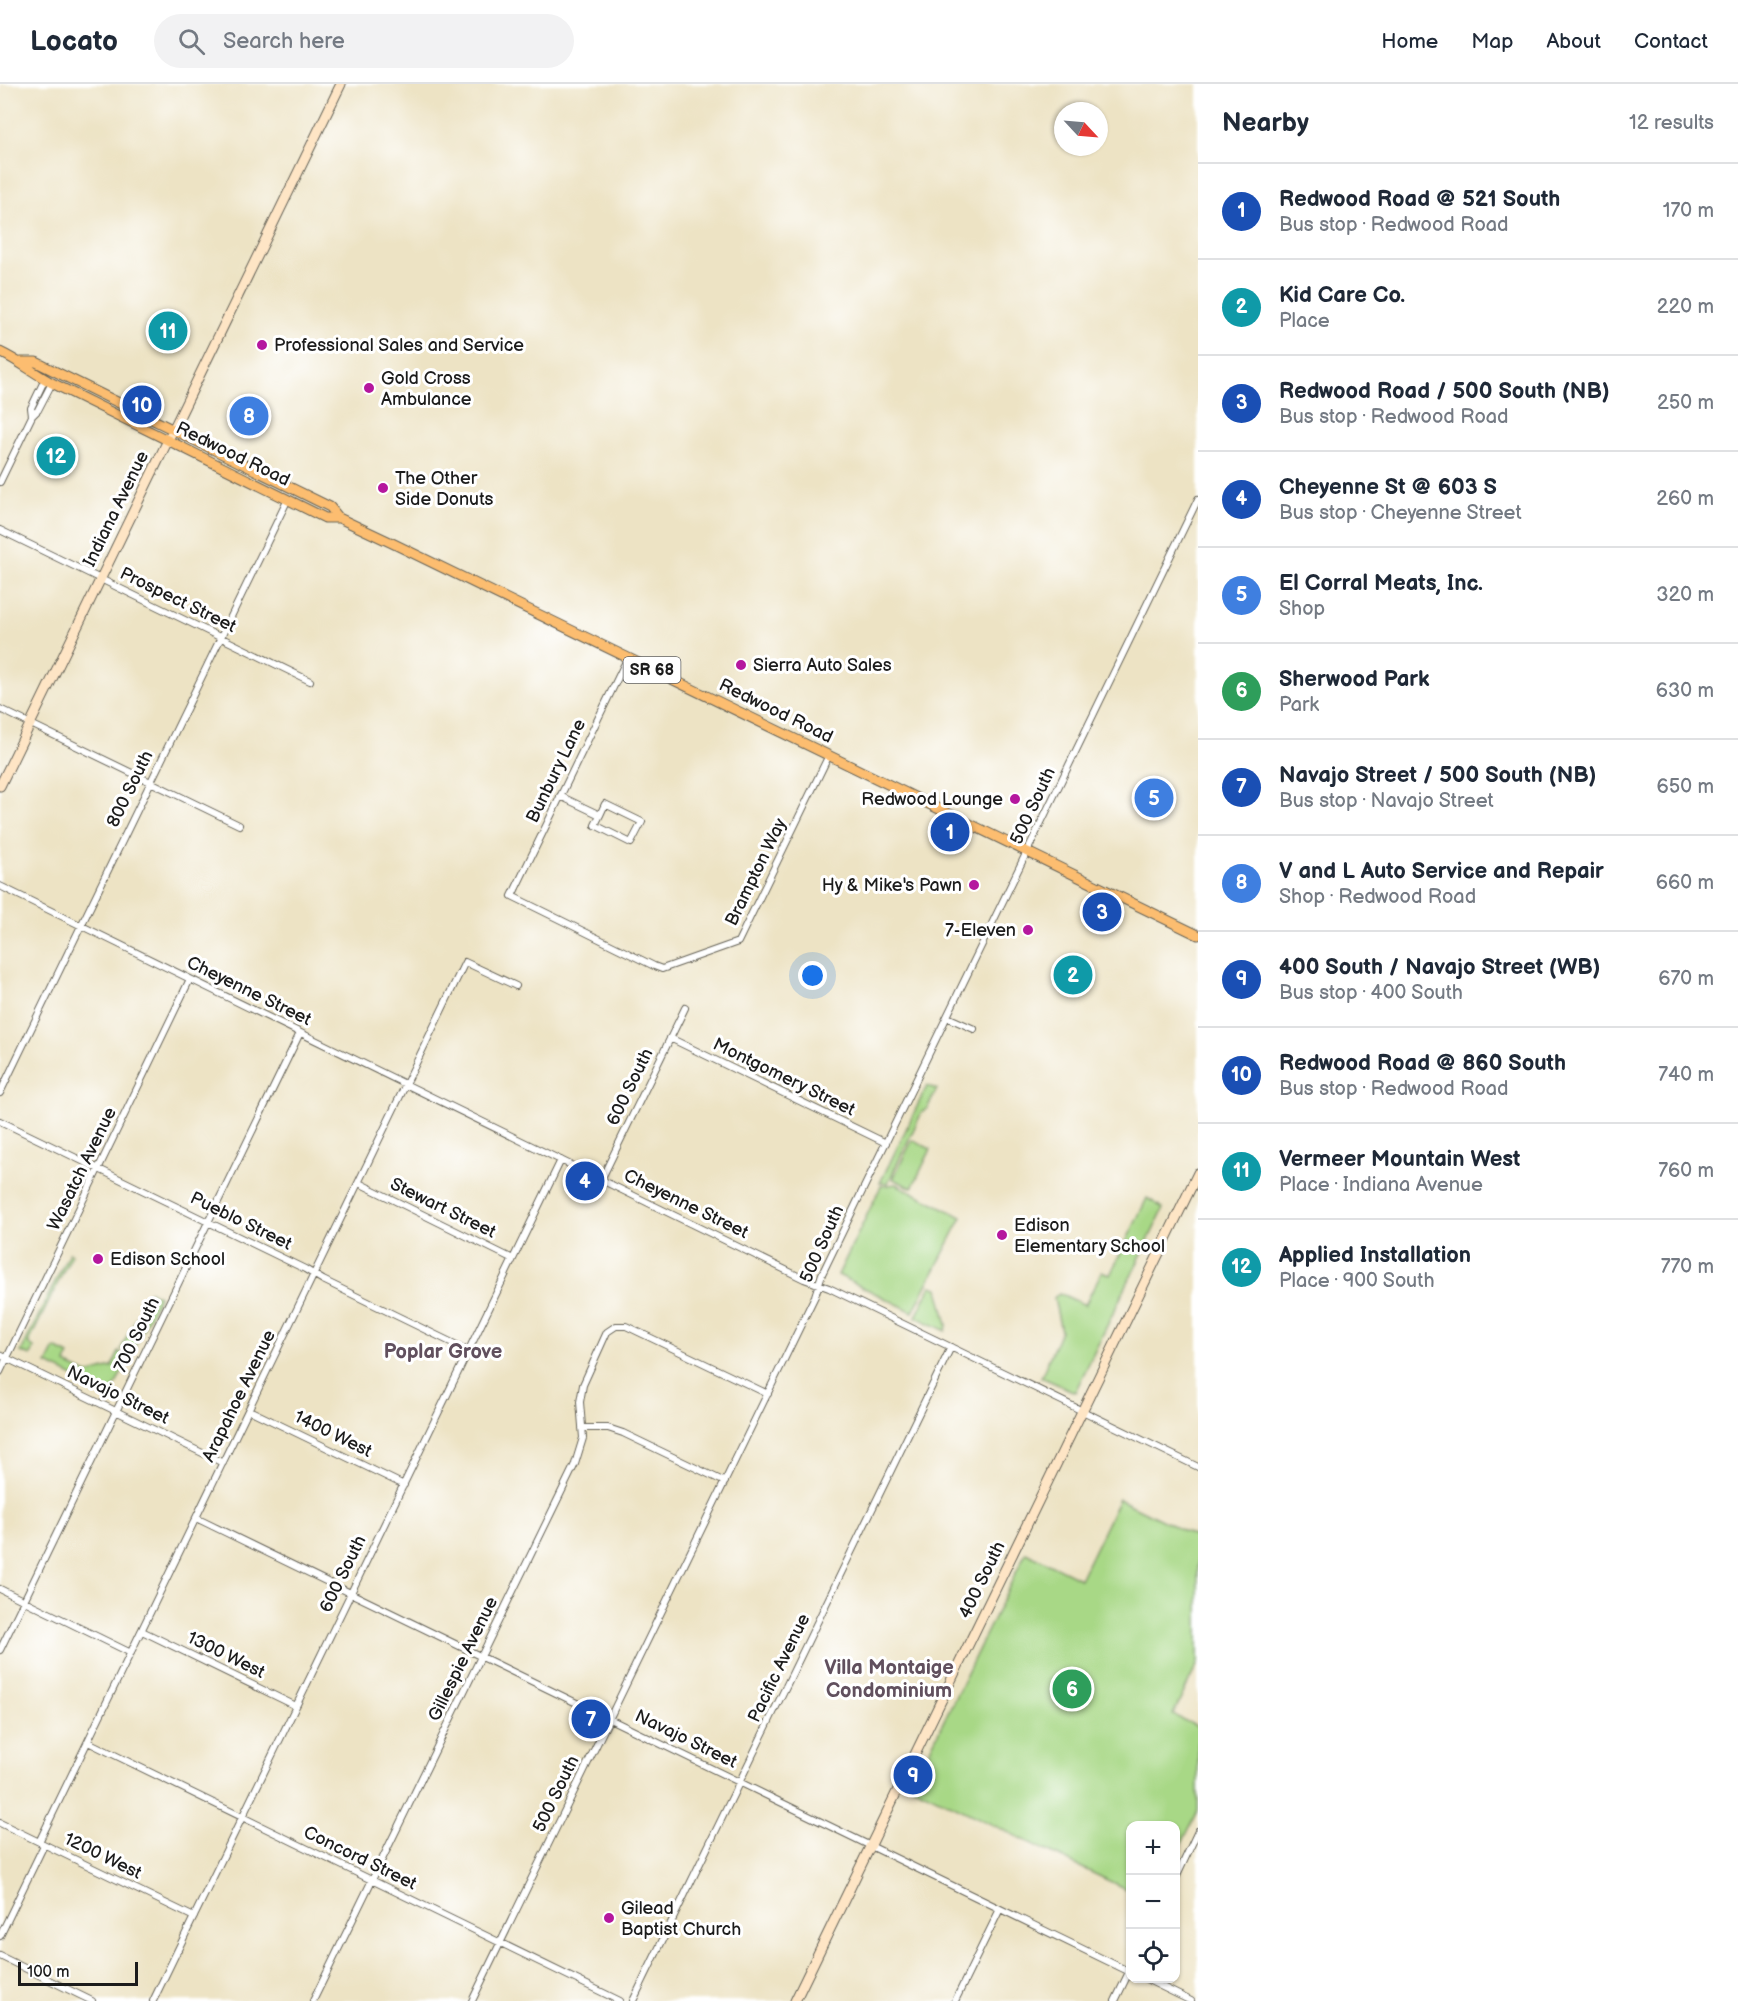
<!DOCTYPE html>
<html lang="en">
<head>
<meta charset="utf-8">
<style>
	:root { --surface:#fff; --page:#f2f2f3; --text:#1f2937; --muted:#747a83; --line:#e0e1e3; --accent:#b5179e }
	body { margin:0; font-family:"Balsamiq Sans",sans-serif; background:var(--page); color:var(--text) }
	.controls { position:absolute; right:18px; bottom:18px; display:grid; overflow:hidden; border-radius:12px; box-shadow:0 2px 4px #0004 }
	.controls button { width:54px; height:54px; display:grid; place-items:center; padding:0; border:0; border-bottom:2px solid var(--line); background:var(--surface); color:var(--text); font:30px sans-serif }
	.compass { position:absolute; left:1054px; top:18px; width:54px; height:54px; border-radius:50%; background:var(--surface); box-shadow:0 2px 4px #0004; rotate:116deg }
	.scale { position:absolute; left:18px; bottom:15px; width:120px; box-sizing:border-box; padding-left:6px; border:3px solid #1c1c1c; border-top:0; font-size:16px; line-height:21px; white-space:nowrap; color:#1c1c1c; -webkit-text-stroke:4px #fff; paint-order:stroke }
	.you { position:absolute; left:813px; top:892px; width:21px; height:21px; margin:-15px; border:4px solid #fff; border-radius:50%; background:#1a73e8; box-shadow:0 0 0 9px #1a73e833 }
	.badge { display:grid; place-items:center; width:39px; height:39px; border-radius:50%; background:var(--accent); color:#fff; font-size:20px; font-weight:700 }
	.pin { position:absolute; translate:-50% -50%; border:3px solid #fff; box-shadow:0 2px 6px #0006 }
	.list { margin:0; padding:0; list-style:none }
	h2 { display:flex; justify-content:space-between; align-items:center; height:78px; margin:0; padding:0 24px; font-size:26px }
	h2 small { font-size:20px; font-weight:400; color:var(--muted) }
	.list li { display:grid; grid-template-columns:39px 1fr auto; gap:18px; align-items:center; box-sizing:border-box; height:96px; padding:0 24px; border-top:2px solid var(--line) }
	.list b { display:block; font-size:22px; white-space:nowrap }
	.list p { margin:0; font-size:20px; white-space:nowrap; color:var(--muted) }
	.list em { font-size:20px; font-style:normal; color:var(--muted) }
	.icon { flex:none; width:33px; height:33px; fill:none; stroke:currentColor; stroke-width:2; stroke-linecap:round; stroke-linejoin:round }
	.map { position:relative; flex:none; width:1198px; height:1917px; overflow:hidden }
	header { display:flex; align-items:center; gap:36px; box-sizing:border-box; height:84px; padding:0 30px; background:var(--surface); border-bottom:2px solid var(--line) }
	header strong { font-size:28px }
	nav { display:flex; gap:33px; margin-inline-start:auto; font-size:21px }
	.search { width:420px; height:54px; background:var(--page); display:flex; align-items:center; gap:15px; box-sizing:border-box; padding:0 21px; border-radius:33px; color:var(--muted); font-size:22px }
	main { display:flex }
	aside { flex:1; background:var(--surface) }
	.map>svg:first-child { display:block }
	.green { fill:#a8d886; stroke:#627a51; stroke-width:1.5 }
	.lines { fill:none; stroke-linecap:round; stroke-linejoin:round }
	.street-casing { stroke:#656257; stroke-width:8 }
	.secondary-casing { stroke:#656257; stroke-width:11 }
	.primary-casing { stroke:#656257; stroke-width:11 }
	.street { stroke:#fff; stroke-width:6 }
	.secondary { stroke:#fee5c5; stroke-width:9 }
	.primary { stroke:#fcbd6f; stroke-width:9 }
	.poi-dot { fill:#b5179e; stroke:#fff; stroke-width:2 }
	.labels { text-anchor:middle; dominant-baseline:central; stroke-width:6; stroke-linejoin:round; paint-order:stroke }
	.shield { fill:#fff; stroke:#606060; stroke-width:1.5 }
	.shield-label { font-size:16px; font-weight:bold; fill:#1c1c1c }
	.poi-label { font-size:18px; fill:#1c1c1c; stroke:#fff; text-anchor:start }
	.street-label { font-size:18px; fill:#1c1c1c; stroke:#fff }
	.neighbourhood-label { font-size:20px; font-weight:bold; fill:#61505e; stroke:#fff }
</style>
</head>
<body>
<header>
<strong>Locato</strong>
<div class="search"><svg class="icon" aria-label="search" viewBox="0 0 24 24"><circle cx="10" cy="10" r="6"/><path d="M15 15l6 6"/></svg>Search here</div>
<nav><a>Home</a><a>Map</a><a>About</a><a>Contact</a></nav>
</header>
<main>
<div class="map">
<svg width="1198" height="1917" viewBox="0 0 1198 1917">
	<rect width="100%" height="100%" fill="#fff"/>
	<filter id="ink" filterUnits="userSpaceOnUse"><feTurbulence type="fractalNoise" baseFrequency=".0167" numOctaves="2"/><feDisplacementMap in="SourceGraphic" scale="12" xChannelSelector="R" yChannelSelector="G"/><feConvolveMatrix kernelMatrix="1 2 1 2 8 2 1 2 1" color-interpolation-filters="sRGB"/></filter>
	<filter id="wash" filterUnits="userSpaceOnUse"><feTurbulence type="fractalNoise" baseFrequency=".008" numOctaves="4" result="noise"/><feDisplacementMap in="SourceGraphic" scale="24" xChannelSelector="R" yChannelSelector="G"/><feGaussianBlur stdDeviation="1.35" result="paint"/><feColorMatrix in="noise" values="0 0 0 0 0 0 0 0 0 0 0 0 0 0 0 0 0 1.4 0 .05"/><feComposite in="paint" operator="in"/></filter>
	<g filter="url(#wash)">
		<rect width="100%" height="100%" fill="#ede3c4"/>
		<path class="green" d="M 927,1002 L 937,1005 L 927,1025 L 922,1028 L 888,1099 L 880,1099 Z
			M 912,1056 L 931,1065 L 912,1104 L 893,1095 Z
			M 896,1100 L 962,1133 L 913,1228 L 838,1191 L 881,1102 Z
			M 1147,1114 L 1163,1124 L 1161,1130 L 1075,1308 L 1041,1293 L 1061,1247 L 1054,1214 L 1059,1209 L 1085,1221 L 1102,1187 L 1110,1191 Z
			M 69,1169 L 72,1170 L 28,1260 L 34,1264 L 31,1272 L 21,1268 Z
			M 931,1202 L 938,1204 L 947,1241 L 946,1247 L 916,1233 Z
			M 149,1207 L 159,1212 L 131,1270 L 121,1265 Z
			M 55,1264 L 69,1271 L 66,1280 L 87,1290 L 112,1283 L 119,1268 L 129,1273 L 111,1311 L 47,1280 Z
			M 1119,1415 L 1198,1454 L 1198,1579 L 1173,1631 L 1198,1643 L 1198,1727 L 1176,1771 L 1176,1742 L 1130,1742 L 1130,1807 L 912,1702 L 1026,1468 L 1080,1495 Z"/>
	</g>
	<g filter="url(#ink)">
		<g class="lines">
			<g class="street-casing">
				<path id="street" d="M 32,332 L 31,324 L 45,295
					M 0,398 L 32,332 L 38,326 L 52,299
					M 0,446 L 310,597
					M 627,575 L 512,812 L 654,882 L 662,885 L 738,858 L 829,671
					M 0,625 L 239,741
					M 560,712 L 600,731 L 605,720 L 642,738 L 631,759 L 595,741 L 600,731
					M 0,802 L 804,1195 L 829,1204 L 1198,1383
					M 947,933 L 974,945
					M 670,954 L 886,1059
					M 0,1009 L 288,415
					M 0,1037 L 305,1185 L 323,1196 L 469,1267
					M 601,1096 L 685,924
					M 359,1099 L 513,1175
					M 0,1271 L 223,1379
					M 0,1288 L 190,895
					M 249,1326 L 404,1401
					M 582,1344 L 608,1344 L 623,1349 L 725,1398
					M 196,1434 L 1130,1888
					M 0,1505 L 131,1569
					M 142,1547 L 296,1622
					M 0,1566 L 300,949
					M 88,1658 L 620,1917
					M 0,1739 L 194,1833
					M 39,1758 L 465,878 L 516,902
					M 1176,1794 L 1198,1747
					M 0,1852 L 44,1761
					M 0,1872 L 92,1917
					M 1144,1894 L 1191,1917
					M 153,1917 L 561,1076
					M 313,1917 L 575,1380 L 583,1354 L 580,1318 L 583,1301 L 607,1248 L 616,1242 L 626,1242 L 768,1310
					M 472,1917 L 815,1212 L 822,1190 L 1198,415
					M 633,1917 L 951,1263
					M 955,1917 L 1000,1825
					M 1115,1917 L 1130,1886"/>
			</g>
			<g class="secondary-casing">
				<path id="secondary" d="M 0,702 L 341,0
					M 795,1917 L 1198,1089"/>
			</g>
			<g class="primary-casing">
				<path id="primary" d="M 0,268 C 19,277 34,289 52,299 L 325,434 L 339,434 L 392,459 L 1198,851
					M 21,278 L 36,278 L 330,423 L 339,434"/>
			</g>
			<use href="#street" class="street"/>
			<use href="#secondary" class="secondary"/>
			<use href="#primary" class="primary"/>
		</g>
	</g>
	<g class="poi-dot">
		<circle cx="262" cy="261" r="6"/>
		<circle cx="369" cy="304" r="6"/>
		<circle cx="383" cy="404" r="6"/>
		<circle cx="741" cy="581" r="6"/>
		<circle cx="1015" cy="715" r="6"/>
		<circle cx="974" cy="801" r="6"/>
		<circle cx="1028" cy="846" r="6"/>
		<circle cx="1002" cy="1151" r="6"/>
		<circle cx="98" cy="1175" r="6"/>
		<circle cx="609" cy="1834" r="6"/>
	</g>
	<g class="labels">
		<rect class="shield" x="623.5" y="573" width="57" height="26" rx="4.5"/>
		<g class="shield-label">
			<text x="652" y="586">SR 68</text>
		</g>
		<g class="poi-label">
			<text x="274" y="261">Professional Sales and Service</text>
			<text x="381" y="294">Gold Cross<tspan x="381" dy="21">Ambulance</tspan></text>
			<text x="395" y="394">The Other<tspan x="395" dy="21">Side Donuts</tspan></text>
			<text x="753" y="581">Sierra Auto Sales</text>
			<text x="1003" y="715" text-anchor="end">Redwood Lounge</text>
			<text x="962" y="801" text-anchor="end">Hy &amp; Mike's Pawn</text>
			<text x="1016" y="846" text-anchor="end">7-Eleven</text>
			<text x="1014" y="1141">Edison<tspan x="1014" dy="21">Elementary School</tspan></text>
			<text x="110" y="1175">Edison School</text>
			<text x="621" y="1824">Gilead<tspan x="621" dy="21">Baptist Church</tspan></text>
		</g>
		<g class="street-label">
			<text transform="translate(233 370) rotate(26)">Redwood Road</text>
			<text transform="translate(116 425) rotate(-64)">Indiana Avenue</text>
			<text transform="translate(178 516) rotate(26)">Prospect Street</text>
			<text transform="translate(776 627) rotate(26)">Redwood Road</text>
			<text transform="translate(556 687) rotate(-64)">Bunbury Lane</text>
			<text transform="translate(130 705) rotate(-64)">800 South</text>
			<text transform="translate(1033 722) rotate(-65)">500 South</text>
			<text transform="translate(756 788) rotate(-64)">Brampton Way</text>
			<text transform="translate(249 907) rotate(26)">Cheyenne Street</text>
			<text transform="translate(784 993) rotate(26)">Montgomery Street</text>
			<text transform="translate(630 1003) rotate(-64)">600 South</text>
			<text transform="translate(82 1085) rotate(-64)">Wasatch Avenue</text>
			<text transform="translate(686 1120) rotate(26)">Cheyenne Street</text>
			<text transform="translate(443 1124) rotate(26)">Stewart Street</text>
			<text transform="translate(241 1137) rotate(26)">Pueblo Street</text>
			<text transform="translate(822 1160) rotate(-66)">500 South</text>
			<text transform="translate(137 1251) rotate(-64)">700 South</text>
			<text transform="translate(118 1311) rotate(26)">Navajo Street</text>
			<text transform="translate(239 1312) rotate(-64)">Arapahoe Avenue</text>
			<text transform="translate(333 1350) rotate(26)">1400 West</text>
			<text transform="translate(343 1490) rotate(-64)">600 South</text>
			<text transform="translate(982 1496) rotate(-64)">400 South</text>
			<text transform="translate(226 1571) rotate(26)">1300 West</text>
			<text transform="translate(463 1575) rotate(-64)">Gillespie Avenue</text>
			<text transform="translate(779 1584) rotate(-64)">Pacific Avenue</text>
			<text transform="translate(686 1655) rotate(26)">Navajo Street</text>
			<text transform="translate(556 1710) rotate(-64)">500 South</text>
			<text transform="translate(103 1772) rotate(26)">1200 West</text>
			<text transform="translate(360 1774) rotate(26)">Concord Street</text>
		</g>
		<g class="neighbourhood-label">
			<text x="443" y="1268">Poplar Grove</text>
			<text x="889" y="1584">Villa Montaige<tspan x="889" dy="23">Condominium</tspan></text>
		</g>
	</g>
</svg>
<div class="controls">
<button>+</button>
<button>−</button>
<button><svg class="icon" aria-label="locate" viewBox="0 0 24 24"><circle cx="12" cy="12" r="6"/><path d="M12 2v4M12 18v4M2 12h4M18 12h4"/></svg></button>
</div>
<svg class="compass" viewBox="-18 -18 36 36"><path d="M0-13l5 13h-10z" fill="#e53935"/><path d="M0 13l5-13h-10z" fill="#747a83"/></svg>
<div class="scale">100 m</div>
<div class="you"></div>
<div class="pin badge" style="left:950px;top:748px;background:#1a4fb4">1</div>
<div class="pin badge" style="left:1073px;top:891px;background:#0f9aa8">2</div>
<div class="pin badge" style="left:1102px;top:828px;background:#1a4fb4">3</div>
<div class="pin badge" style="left:585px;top:1097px;background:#1a4fb4">4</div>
<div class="pin badge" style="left:1154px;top:714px;background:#3f7fe0">5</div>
<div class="pin badge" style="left:1072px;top:1605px;background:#2e9e5b">6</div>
<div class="pin badge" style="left:591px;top:1635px;background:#1a4fb4">7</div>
<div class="pin badge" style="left:249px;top:332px;background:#3f7fe0">8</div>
<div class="pin badge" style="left:913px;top:1691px;background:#1a4fb4">9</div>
<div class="pin badge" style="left:142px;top:321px;background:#1a4fb4">10</div>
<div class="pin badge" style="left:168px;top:247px;background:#0f9aa8">11</div>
<div class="pin badge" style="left:56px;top:372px;background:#0f9aa8">12</div>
</div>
<aside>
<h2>Nearby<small>12 results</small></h2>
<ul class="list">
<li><span class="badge" style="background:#1a4fb4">1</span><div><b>Redwood Road @ 521 South</b><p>Bus stop · Redwood Road</p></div><em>170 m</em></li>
<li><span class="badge" style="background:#0f9aa8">2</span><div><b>Kid Care Co.</b><p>Place</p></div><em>220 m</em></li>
<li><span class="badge" style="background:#1a4fb4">3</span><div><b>Redwood Road / 500 South (NB)</b><p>Bus stop · Redwood Road</p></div><em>250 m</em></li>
<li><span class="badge" style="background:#1a4fb4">4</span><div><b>Cheyenne St @ 603 S</b><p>Bus stop · Cheyenne Street</p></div><em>260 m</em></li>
<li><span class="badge" style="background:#3f7fe0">5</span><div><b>El Corral Meats, Inc.</b><p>Shop</p></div><em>320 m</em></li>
<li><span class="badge" style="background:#2e9e5b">6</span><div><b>Sherwood Park</b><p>Park</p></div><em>630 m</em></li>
<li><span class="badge" style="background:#1a4fb4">7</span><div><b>Navajo Street / 500 South (NB)</b><p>Bus stop · Navajo Street</p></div><em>650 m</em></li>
<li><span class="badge" style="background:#3f7fe0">8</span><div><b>V and L Auto Service and Repair</b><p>Shop · Redwood Road</p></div><em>660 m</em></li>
<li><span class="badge" style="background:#1a4fb4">9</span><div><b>400 South / Navajo Street (WB)</b><p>Bus stop · 400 South</p></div><em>670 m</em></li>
<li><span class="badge" style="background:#1a4fb4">10</span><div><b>Redwood Road @ 860 South</b><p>Bus stop · Redwood Road</p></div><em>740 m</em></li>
<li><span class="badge" style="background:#0f9aa8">11</span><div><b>Vermeer Mountain West</b><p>Place · Indiana Avenue</p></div><em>760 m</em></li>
<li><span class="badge" style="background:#0f9aa8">12</span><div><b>Applied Installation</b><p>Place · 900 South</p></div><em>770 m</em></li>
</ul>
</aside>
</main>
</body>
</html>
